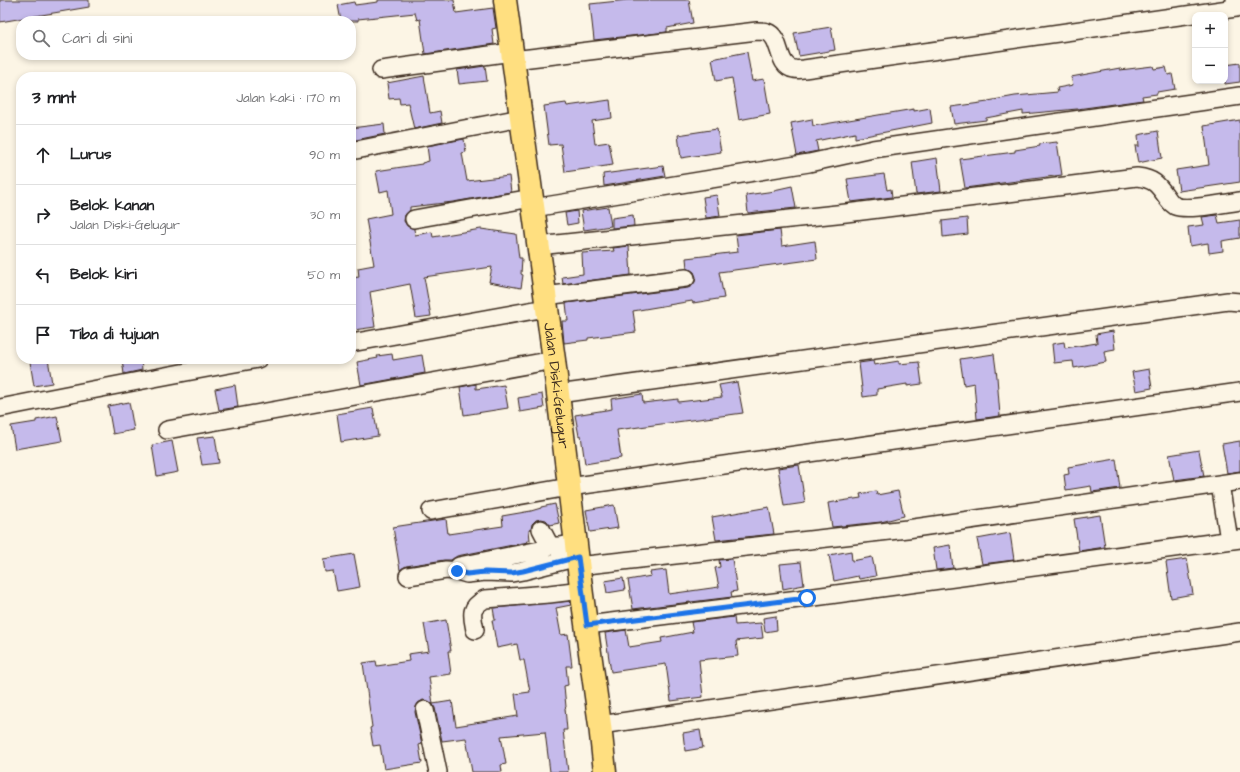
<!DOCTYPE html>
<html lang="id">
<head>
<meta charset="utf-8">
<style>
	:root { --surface:#fff; --page:#f6f6f6; --text:#202124; --muted:#757577; --line:#e0e0e0 }
	body { margin:0; font-family:"Architects Daughter",sans-serif; background:var(--page); color:var(--text) }
	.controls { position:absolute; right:12px; top:12px; display:grid; overflow:hidden; border-radius:8px; box-shadow:0 2px 6px #0003 }
	.controls button { width:36px; height:36px; display:grid; place-items:center; padding:0; border:0; border-bottom:1px solid var(--line); background:var(--surface); color:var(--text); font:20px sans-serif }
	.stop { position:absolute; width:12px; height:12px; margin:-9px; border:3px solid #1a73e8; border-radius:50%; background:#fff }
	.stop.end { background:#1a73e8; border-color:#fff; box-shadow:0 1px 4px #0008 }
	.list { margin:0; padding:0; list-style:none }
	h2 { display:flex; justify-content:space-between; align-items:center; height:52px; margin:0; padding:0 16px; font-size:17px }
	h2 small { font-size:13px; font-weight:400; color:var(--muted) }
	.list li { display:grid; grid-template-columns:26px 1fr auto; gap:12px; align-items:center; box-sizing:border-box; height:60px; padding:0 16px; border-top:1px solid var(--line) }
	.list b { display:block; font-size:15px; white-space:nowrap }
	.list p { margin:0; font-size:13px; white-space:nowrap; color:var(--muted) }
	.list em { font-size:13px; font-style:normal; color:var(--muted) }
	.icon { flex:none; width:22px; height:22px; fill:none; stroke:currentColor; stroke-width:2; stroke-linecap:round; stroke-linejoin:round }
	.map { position:relative; flex:none; width:1240px; height:772px; overflow:hidden }
	.search { position:absolute; background:var(--surface); box-shadow:0 2px 6px #0003; left:16px; top:16px; width:340px; height:44px; display:flex; align-items:center; gap:10px; box-sizing:border-box; padding:0 14px; border-radius:16px; color:var(--muted); font-size:15px }
	.panel { position:absolute; background:var(--surface); box-shadow:0 2px 6px #0003; left:16px; top:72px; width:340px; height:292px; border-radius:16px }
	.map>svg:first-child { display:block }
	.building { fill:#c5baeb; stroke:#3b2a1e }
	.lines { fill:none; stroke-linecap:round; stroke-linejoin:round }
	.minor-casing { stroke:#3b2a1e; stroke-width:20 }
	.major-casing { stroke:#3b2a1e; stroke-width:25 }
	.minor { stroke:#fcf5e5; stroke-width:17 }
	.major { stroke:#ffdf80; stroke-width:22 }
	.route { stroke:#1a73e8; stroke-width:5 }
	.labels { text-anchor:middle; dominant-baseline:central; stroke-width:3; stroke-linejoin:round; paint-order:stroke }
	.street-label { font-size:15px; fill:#3b2a1e; stroke:#fcf5e5 }
</style>
</head>
<body>
<div class="map">
<svg width="1240" height="772" viewBox="0 0 1240 772">
	<rect width="100%" height="100%" fill="#fcf5e5"/>
	<filter id="ink" filterUnits="userSpaceOnUse"><feTurbulence type="fractalNoise" baseFrequency=".025" numOctaves="2"/><feDisplacementMap in="SourceGraphic" scale="8" xChannelSelector="R" yChannelSelector="G"/><feConvolveMatrix kernelMatrix="1 2 1 2 8 2 1 2 1" color-interpolation-filters="sRGB"/></filter>
	<g filter="url(#ink)">
		<path class="building" d="M 0,0 L 89,0 L 89,7 L 0,22 Z
			M 378,0 L 454,0 L 456,13 L 493,8 L 496,28 L 492,29 L 494,44 L 425,54 L 420,19 L 417,20 L 415,13 L 358,19 L 358,21 L 341,21 L 338,5 L 354,2 L 355,5 L 378,2 Z
			M 628,0 L 689,0 L 693,23 L 667,28 L 667,32 L 594,40 L 590,4 Z
			M 831,27 L 835,50 L 799,56 L 794,33 Z
			M 747,52 L 752,81 L 764,79 L 770,114 L 739,120 L 732,78 L 716,81 L 712,59 Z
			M 1240,63 L 1240,82 L 1225,84 L 1225,65 Z
			M 485,66 L 487,81 L 459,84 L 457,70 Z
			M 1153,66 L 1154,69 L 1166,67 L 1168,75 L 1172,74 L 1175,89 L 1157,92 L 1157,94 L 1142,96 L 1143,100 L 1077,109 L 1023,114 L 1023,111 L 986,118 L 986,120 L 954,124 L 951,107 L 988,102 L 988,101 L 1015,96 L 1058,92 L 1057,88 L 1073,85 L 1071,77 L 1120,68 L 1120,70 Z
			M 424,76 L 430,113 L 440,111 L 442,123 L 414,129 L 408,103 L 400,104 L 399,98 L 389,99 L 387,83 Z
			M 610,100 L 612,118 L 592,121 L 595,144 L 609,142 L 613,165 L 565,172 L 561,144 L 549,145 L 544,106 L 566,103 L 567,106 Z
			M 930,108 L 932,123 L 855,138 L 855,133 L 816,141 L 818,151 L 797,155 L 791,123 L 812,119 L 813,126 L 914,109 L 914,111 Z
			M 1240,120 L 1240,182 L 1179,191 L 1176,170 L 1209,165 L 1204,126 Z
			M 384,124 L 385,134 L 351,141 L 351,128 Z
			M 717,129 L 721,152 L 681,158 L 678,135 Z
			M 1158,131 L 1162,158 L 1138,163 L 1135,146 L 1139,146 L 1138,135 Z
			M 464,139 L 466,152 L 462,153 L 467,181 L 509,176 L 511,192 L 453,202 L 410,207 L 410,210 L 405,215 L 404,221 L 407,226 L 414,229 L 415,235 L 432,232 L 433,237 L 481,229 L 516,234 L 519,258 L 522,258 L 521,274 L 523,275 L 521,288 L 489,282 L 492,267 L 424,277 L 431,316 L 416,318 L 410,284 L 370,292 L 375,327 L 354,330 L 351,309 L 351,278 L 359,277 L 358,268 L 374,265 L 366,219 L 391,214 L 388,190 L 380,192 L 376,171 L 422,164 L 422,163 L 429,161 L 427,146 Z
			M 1057,142 L 1062,175 L 965,188 L 960,159 L 1015,152 L 1015,150 L 1040,146 L 1039,144 Z
			M 937,158 L 941,191 L 916,194 L 912,162 Z
			M 663,166 L 665,176 L 604,186 L 603,174 Z
			M 884,174 L 887,190 L 891,189 L 892,197 L 851,202 L 847,179 Z
			M 792,186 L 796,208 L 748,213 L 746,195 L 775,191 L 774,190 Z
			M 717,195 L 720,216 L 706,218 L 703,197 Z
			M 608,207 L 611,226 L 584,230 L 581,211 Z
			M 577,211 L 578,223 L 567,225 L 565,213 Z
			M 633,215 L 634,226 L 612,228 L 612,218 Z
			M 1217,215 L 1219,223 L 1240,220 L 1240,238 L 1222,241 L 1223,251 L 1209,253 L 1208,243 L 1190,246 L 1188,227 L 1204,225 L 1202,217 Z
			M 967,218 L 968,234 L 943,237 L 942,221 Z
			M 780,230 L 782,246 L 815,241 L 817,259 L 719,272 L 724,298 L 693,303 L 692,301 L 633,311 L 636,332 L 588,338 L 588,340 L 564,343 L 562,321 L 568,321 L 566,303 L 688,288 L 692,286 L 695,282 L 696,277 L 694,272 L 687,268 L 686,258 L 738,252 L 736,235 Z
			M 629,246 L 631,275 L 563,284 L 562,277 L 583,274 L 582,253 L 614,251 L 613,248 Z
			M 1113,331 L 1115,349 L 1104,351 L 1106,362 L 1074,368 L 1073,361 L 1054,363 L 1052,344 L 1064,342 L 1065,348 L 1097,343 L 1096,334 Z
			M 392,354 L 393,360 L 422,355 L 425,373 L 361,385 L 357,362 L 378,358 L 377,356 Z
			M 994,354 L 997,377 L 1000,416 L 977,419 L 974,383 L 964,385 L 960,359 Z
			M 48,359 L 52,383 L 34,386 L 30,362 Z
			M 122,359 L 141,359 L 142,370 L 124,374 Z
			M 873,361 L 874,365 L 899,361 L 899,364 L 919,362 L 922,384 L 907,386 L 907,384 L 877,389 L 877,395 L 863,397 L 859,363 Z
			M 1149,369 L 1152,388 L 1136,391 L 1132,372 Z
			M 737,382 L 743,413 L 617,430 L 621,458 L 585,464 L 581,435 L 579,436 L 575,415 L 612,409 L 611,399 L 642,394 L 643,403 L 678,399 L 678,402 L 722,397 L 719,385 Z
			M 476,384 L 476,389 L 504,385 L 508,408 L 464,415 L 460,387 Z
			M 235,385 L 238,407 L 219,410 L 215,389 Z
			M 542,394 L 544,408 L 520,412 L 518,398 Z
			M 129,402 L 134,430 L 113,434 L 108,406 Z
			M 373,408 L 378,436 L 341,442 L 337,414 Z
			M 57,416 L 62,441 L 15,449 L 11,426 L 36,422 L 36,420 Z
			M 215,436 L 219,463 L 202,465 L 197,438 Z
			M 172,441 L 178,472 L 157,476 L 152,445 Z
			M 1240,441 L 1240,471 L 1227,473 L 1222,444 Z
			M 1199,450 L 1204,476 L 1174,480 L 1169,455 Z
			M 1116,459 L 1120,488 L 1092,492 L 1091,486 L 1066,490 L 1064,475 L 1069,474 L 1068,467 Z
			M 799,465 L 805,503 L 784,506 L 778,468 Z
			M 876,491 L 877,495 L 898,491 L 904,516 L 881,522 L 832,527 L 828,503 L 861,498 L 860,494 Z
			M 555,504 L 559,523 L 550,525 L 546,520 L 541,519 L 536,520 L 532,524 L 531,529 L 529,530 L 530,540 L 527,540 L 528,542 L 457,556 L 451,560 L 444,560 L 406,566 L 400,570 L 393,527 L 446,519 L 448,534 L 503,526 L 502,516 L 531,511 L 541,508 L 541,507 Z
			M 614,505 L 618,528 L 590,532 L 586,510 Z
			M 769,507 L 774,534 L 716,540 L 712,517 Z
			M 1100,515 L 1105,547 L 1079,551 L 1074,519 Z
			M 1010,533 L 1014,560 L 982,564 L 977,539 Z
			M 950,545 L 953,568 L 936,570 L 933,548 Z
			M 851,551 L 852,561 L 872,557 L 876,576 L 859,579 L 858,576 L 834,581 L 829,555 Z
			M 354,554 L 360,587 L 337,591 L 333,571 L 325,572 L 323,559 Z
			M 732,559 L 737,591 L 731,592 L 732,597 L 633,609 L 628,580 L 651,576 L 650,572 L 666,570 L 669,594 L 719,587 L 715,568 L 720,567 L 719,560 Z
			M 1187,559 L 1193,594 L 1171,598 L 1166,562 Z
			M 801,562 L 804,585 L 783,589 L 780,564 Z
			M 623,578 L 625,590 L 607,593 L 605,581 Z
			M 570,601 L 571,605 L 556,608 L 561,635 L 568,634 L 572,666 L 566,666 L 568,685 L 564,686 L 566,707 L 565,708 L 567,730 L 563,730 L 568,772 L 550,772 L 545,732 L 501,736 L 506,764 L 501,765 L 502,772 L 472,772 L 466,738 L 442,741 L 435,708 L 432,703 L 428,701 L 423,700 L 418,703 L 416,707 L 415,712 L 422,744 L 419,745 L 422,763 L 384,769 L 380,745 L 373,746 L 370,728 L 372,727 L 363,663 L 376,661 L 377,666 L 409,661 L 408,654 L 429,651 L 424,624 L 446,620 L 451,651 L 448,651 L 451,674 L 429,677 L 433,704 L 452,701 L 456,726 L 518,716 L 515,694 L 530,692 L 524,660 L 520,660 L 517,644 L 497,648 L 492,620 L 495,620 L 493,608 Z
			M 776,616 L 777,630 L 765,632 L 763,618 Z
			M 734,617 L 735,625 L 761,623 L 763,638 L 736,641 L 738,656 L 699,660 L 703,697 L 671,701 L 666,664 L 611,672 L 605,633 L 626,630 L 629,647 L 662,642 L 661,638 L 693,632 L 691,622 Z
			M 700,730 L 703,748 L 685,751 L 683,733 Z"/>
		<g class="lines">
			<g class="minor-casing">
				<path id="minor" d="M 513,60 L 757,31 C 760,31 764,31 767,32 C 782,37 776,66 794,69 C 797,70 801,69 804,69 L 1236,8 L 1235,0
					M 381,70 L 512,52
					M 351,151 L 521,118
					M 533,208 L 809,163 L 873,149 L 1240,96
					M 414,219 L 532,198
					M 538,246 L 846,213 L 1137,177 C 1155,179 1158,185 1168,199 C 1170,202 1172,204 1175,206 C 1187,211 1225,203 1240,201
					M 545,296 L 686,278
					M 351,343 L 546,308
					M 558,394 L 1228,301 L 1240,302
					M 0,408 C 86,391 172,374 258,359
					M 167,430 L 554,360
					M 1220,484 L 1229,540
					M 431,511 L 569,487 L 1240,392
					M 541,529 L 550,546 L 560,546 L 576,543
					M 459,566 L 540,550 L 550,546
					M 578,566 L 907,529 L 1240,481
					M 408,576 L 446,570 L 457,571 L 467,574 L 485,572 L 512,573 L 523,571 L 578,557
					M 587,625 L 807,598 L 1240,539
					M 475,630 C 472,615 469,608 485,599 L 549,594 L 582,590
					M 425,710 L 438,772
					M 600,725 L 1240,632"/>
			</g>
			<g class="major-casing">
				<g id="major">
					<path id="s1" d="M 505,0 L 554,360 L 582,595 L 600,725 L 605,772"/>
				</g>
			</g>
			<use href="#minor" class="minor"/>
			<use href="#major" class="major"/>
		</g>
	</g>
	<g class="lines" filter="url(#ink)">
		<path class="route" d="M 457,571 L 467,574 L 485,572 L 512,573 L 523,571 L 578,557 L 587,625 L 807,598"/>
	</g>
	<g class="labels">
		<g class="street-label">
			<text stroke="none"><textPath href="#s1" startOffset="389">Jalan Diski–Gelugur</textPath></text>
		</g>
	</g>
</svg>
<div class="controls">
<button>+</button>
<button>−</button>
</div>
<div class="stop" style="left:807px;top:598px"></div>
<div class="stop end" style="left:457px;top:571px"></div>
<div class="search"><svg class="icon" aria-label="search" viewBox="0 0 24 24"><circle cx="10" cy="10" r="6"/><path d="M15 15l6 6"/></svg>Cari di sini</div>
<section class="panel">
<h2>3 mnt<small>Jalan kaki · 170 m</small></h2>
<ul class="list">
<li><svg class="icon" aria-label="ahead" viewBox="0 0 24 24"><path d="M12 20V5M6 11l6-6 6 6"/></svg><div><b>Lurus</b></div><em>90 m</em></li>
<li><svg class="icon" aria-label="right" viewBox="0 0 24 24"><path d="M7 20v-9h11M14 6l5 5-5 5"/></svg><div><b>Belok kanan</b><p>Jalan Diski–Gelugur</p></div><em>30 m</em></li>
<li><svg class="icon" aria-label="left" viewBox="0 0 24 24"><path d="M17 20v-9H6M10 6l-5 5 5 5"/></svg><div><b>Belok kiri</b></div><em>50 m</em></li>
<li><svg class="icon" aria-label="arrive" viewBox="0 0 24 24"><path d="M6 21V4h12l-3 4 3 4H6"/></svg><div><b>Tiba di tujuan</b></div></li>
</ul>
</section>
</div>
</body>
</html>
